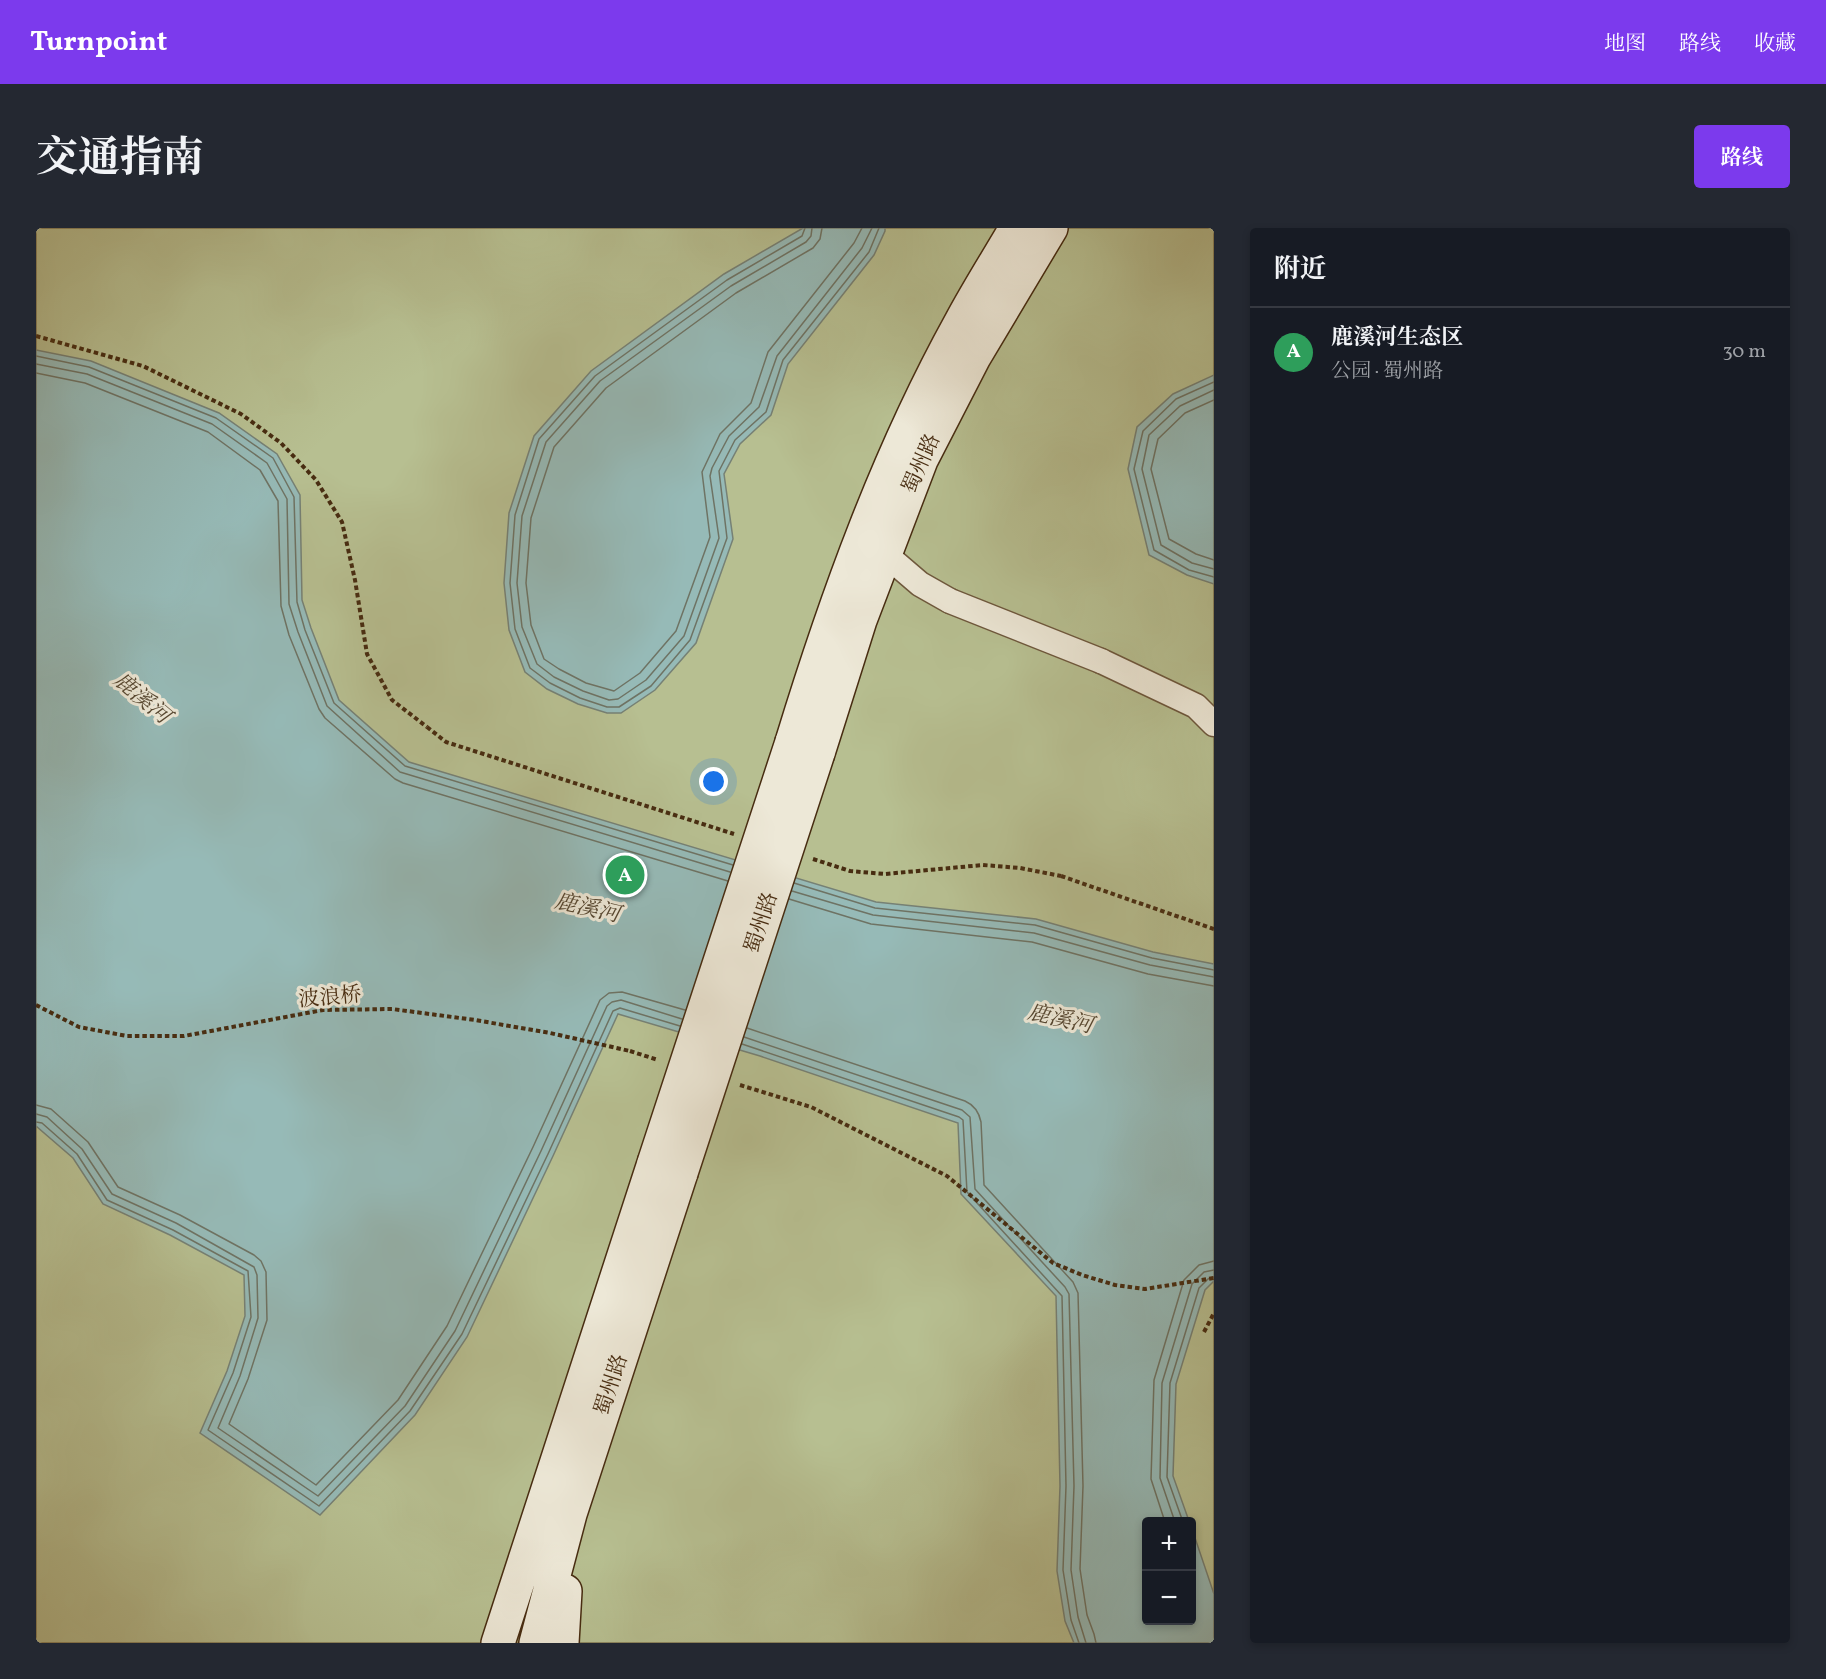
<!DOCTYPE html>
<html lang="zh">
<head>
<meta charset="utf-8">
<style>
	:root { --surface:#171b24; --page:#242831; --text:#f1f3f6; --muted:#9ea1a6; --line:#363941; --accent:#7c3aed }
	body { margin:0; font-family:Vollkorn,"Noto Serif SC",serif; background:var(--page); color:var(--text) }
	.controls { position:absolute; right:18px; bottom:18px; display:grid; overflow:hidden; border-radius:6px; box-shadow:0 3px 9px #0003 }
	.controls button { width:54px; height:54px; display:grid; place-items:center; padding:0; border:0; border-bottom:2px solid var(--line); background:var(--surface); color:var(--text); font:30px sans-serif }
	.you { position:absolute; left:678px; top:554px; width:21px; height:21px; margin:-15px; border:4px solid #fff; border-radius:50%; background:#1a73e8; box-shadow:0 0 0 9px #1a73e833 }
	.badge { display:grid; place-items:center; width:39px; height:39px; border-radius:50%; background:var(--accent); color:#fff; font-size:20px; font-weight:700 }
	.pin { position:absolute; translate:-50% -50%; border:3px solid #fff; box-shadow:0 2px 6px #0006 }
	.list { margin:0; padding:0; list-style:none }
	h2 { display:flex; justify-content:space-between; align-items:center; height:78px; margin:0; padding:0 24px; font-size:26px }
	h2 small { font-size:20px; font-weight:400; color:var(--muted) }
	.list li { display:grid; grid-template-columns:39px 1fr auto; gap:18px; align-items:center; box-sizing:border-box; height:90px; padding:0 24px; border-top:2px solid var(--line) }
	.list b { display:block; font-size:22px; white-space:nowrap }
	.list p { margin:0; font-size:20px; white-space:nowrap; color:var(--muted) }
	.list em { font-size:20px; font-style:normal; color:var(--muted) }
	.map { position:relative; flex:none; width:1178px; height:1415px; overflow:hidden; border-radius:6px }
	header { display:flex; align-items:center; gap:36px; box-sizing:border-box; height:84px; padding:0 30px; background:var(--accent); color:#fff }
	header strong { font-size:28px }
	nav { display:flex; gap:33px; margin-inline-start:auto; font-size:21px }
	.intro { display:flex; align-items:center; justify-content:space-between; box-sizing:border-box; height:144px; padding:0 36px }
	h1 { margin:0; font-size:42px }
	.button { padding:15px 27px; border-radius:6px; background:var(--accent); color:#fff; font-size:21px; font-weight:700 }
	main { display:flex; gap:36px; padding:0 36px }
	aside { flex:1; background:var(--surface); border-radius:6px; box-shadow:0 3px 9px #0003 }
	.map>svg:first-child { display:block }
	.green { fill:#b7bf91; stroke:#7f7651; stroke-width:1.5; fill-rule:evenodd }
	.water { fill:#96bab7; stroke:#768175; stroke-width:1.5 }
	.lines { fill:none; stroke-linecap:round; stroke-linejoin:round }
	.shore { stroke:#6e7364; stroke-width:1.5 }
	.street-casing { stroke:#6e583d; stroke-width:27 }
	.secondary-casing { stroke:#472c11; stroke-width:36 }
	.path { stroke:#472c11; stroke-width:4; stroke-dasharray:4.5 3; stroke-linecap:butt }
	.street { stroke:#ede8d7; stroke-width:24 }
	.secondary { stroke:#ede8d7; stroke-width:33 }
	.street-bridge-casing { stroke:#6e583d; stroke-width:27; stroke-linecap:butt }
	.secondary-bridge-casing { stroke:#472c11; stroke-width:36; stroke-linecap:butt }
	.path-bridge { stroke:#472c11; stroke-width:4; stroke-dasharray:4.5 3; stroke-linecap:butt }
	.street-bridge { stroke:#ede8d7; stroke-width:24 }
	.secondary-bridge { stroke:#ede8d7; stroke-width:33 }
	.labels { text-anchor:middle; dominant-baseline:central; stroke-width:6; stroke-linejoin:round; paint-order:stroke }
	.street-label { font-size:21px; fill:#472c11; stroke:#ede8d7 }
	.water-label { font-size:22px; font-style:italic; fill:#574832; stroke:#ede8d7 }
</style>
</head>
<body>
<header>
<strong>Turnpoint</strong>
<nav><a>地图</a><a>路线</a><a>收藏</a></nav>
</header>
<div class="intro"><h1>交通指南</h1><a class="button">路线</a></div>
<main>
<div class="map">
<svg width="1178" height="1415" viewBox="0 0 1178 1415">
	<rect width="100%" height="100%" fill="#e4dcc2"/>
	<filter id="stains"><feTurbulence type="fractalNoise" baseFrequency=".00333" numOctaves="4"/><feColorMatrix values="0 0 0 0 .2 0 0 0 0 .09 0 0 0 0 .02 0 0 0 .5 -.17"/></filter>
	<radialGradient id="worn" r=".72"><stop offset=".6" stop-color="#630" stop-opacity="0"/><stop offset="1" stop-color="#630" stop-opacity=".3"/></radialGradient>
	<path class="green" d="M 0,0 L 1178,0 L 1178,1415 L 0,1415 ZM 1110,1294 L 1156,1294 L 1156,1392 L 1110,1392 Z"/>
	<path class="water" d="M 767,0 L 849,0 L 849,3 L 838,27 L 752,136 L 735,187 L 704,216 L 688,246 L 697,311 L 660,415 L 619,462 L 585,485 L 571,485 L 542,476 L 511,461 L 489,444 L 473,402 L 468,355 L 473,285 L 498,208 L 555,143 L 688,46 Z
		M 0,122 L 55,133 L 183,185 L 241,226 L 264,267 L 266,372 L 275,400 L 303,472 L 373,534 L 840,674 L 1000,691 L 1117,724 L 1178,736 L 1178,1053 L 1169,1062 L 1140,1156 L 1137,1248 L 1153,1293 L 1110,1294 L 1110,1392 L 1156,1392 L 1156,1301 L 1178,1366 L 1178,1415 L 1038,1415 L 1029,1393 L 1021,1343 L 1024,1258 L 1020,1068 L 925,966 L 922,895 L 724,828 L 582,786 L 517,928 L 431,1109 L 379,1187 L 284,1287 L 164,1205 L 191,1143 L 209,1088 L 208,1047 L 134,1007 L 67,976 L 37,930 L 0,898 Z
		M 1178,147 L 1178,356 L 1151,347 L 1113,327 L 1092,241 L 1101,199 L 1137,166 Z"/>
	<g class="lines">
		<path class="shore" d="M 769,0 L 766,8 L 691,52 L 559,148 L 503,211 L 479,287 L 474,355 L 479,401 L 494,440 L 514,455 L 544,470 L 571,479 L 583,479 L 615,458 L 654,412 L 691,310 L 683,243 L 699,212 L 730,184 L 747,132 L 833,24 L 843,0
			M 776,0 L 775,8 L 770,14 L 695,58 L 564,153 L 510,214 L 486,288 L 481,355 L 486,399 L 501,436 L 518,449 L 547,463 L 573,472 L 582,471 L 610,452 L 648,408 L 683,310 L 674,248 L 676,240 L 693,208 L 723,179 L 741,128 L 826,20 L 836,0
			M 786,0 L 784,11 L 777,20 L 700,65 L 570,160 L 518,219 L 495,290 L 490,355 L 495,397 L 508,431 L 523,441 L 550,455 L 578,463 L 604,445 L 640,403 L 674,309 L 666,244 L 684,206 L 715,175 L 732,124 L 818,15 L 826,0
			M 0,128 L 53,139 L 180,190 L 237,230 L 258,269 L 261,374 L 269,402 L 298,475 L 369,538 L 697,637
			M 0,136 L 51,146 L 176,196 L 231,235 L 251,271 L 253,376 L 262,404 L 291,478 L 364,544 L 694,644
			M 0,145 L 49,155 L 172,204 L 224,242 L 242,273 L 245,378 L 253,407 L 283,481 L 289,490 L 359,551 L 367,555 L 692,653
			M 1178,154 L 1140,171 L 1107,203 L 1098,241 L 1118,322 L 1153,342 L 1178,349
			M 1178,162 L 1144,178 L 1113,207 L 1106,241 L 1125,317 L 1156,335 L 1178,341
			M 1178,172 L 1149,185 L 1122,211 L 1115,241 L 1133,311 L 1160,326 L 1178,332
			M 758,655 L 839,680 L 999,697 L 1116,730 L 1178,742
			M 756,663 L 837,687 L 998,705 L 1114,737 L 1178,749
			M 753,671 L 835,696 L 996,714 L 1112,746 L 1178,758
			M 711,800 L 929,873 C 938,877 943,884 945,894 L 948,957 L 1037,1054 L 1042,1065 L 1047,1258 L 1044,1341 L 1051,1387 L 1058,1406 L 1060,1415
			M 708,809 L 926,882 L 934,889 L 939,961 L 1029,1059 L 1033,1066 L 1038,1258 L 1035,1342 L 1042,1389 L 1050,1415
			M 706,816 L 923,889 L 927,892 L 931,964 L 1026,1068 L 1030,1258 L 1027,1342 L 1035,1392 L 1043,1415
			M 0,877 L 15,881 L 52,914 L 82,959 L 144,987 L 218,1027 L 225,1033 L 230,1044 L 231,1092 L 212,1151 L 193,1196 L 280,1257 L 362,1172 L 411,1098 L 497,919 L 564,772 L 573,765 L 586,764 L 649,782
			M 0,886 L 11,889 L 46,921 L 76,966 L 140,995 L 218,1039 L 221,1047 L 222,1090 L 204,1148 L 182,1200 L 282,1268 L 369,1178 L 419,1103 L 505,923 L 571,778 L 576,774 L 585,772 L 646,791
			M 0,894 L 6,895 L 41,926 L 71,972 L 137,1002 L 212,1043 L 215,1089 L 197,1145 L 172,1202 L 283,1278 L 374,1183 L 426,1106 L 512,926 L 577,783 L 584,780 L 644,798
			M 1129,1294 L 1115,1251 L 1118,1152 L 1148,1052 L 1163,1037 L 1178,1033
			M 1139,1294 L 1124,1250 L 1126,1155 L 1156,1056 L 1168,1044 L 1178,1042
			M 1147,1294 L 1131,1249 L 1134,1155 L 1163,1060 L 1172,1051 L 1178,1049"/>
		<g class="street-casing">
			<path id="street" d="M 849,326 L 884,356 L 914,373
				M 1065,433 L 1160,478 L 1178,496"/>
		</g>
		<g class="secondary-casing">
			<path id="secondary" d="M 756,514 C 800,370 852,226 925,94 C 942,62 962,31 980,0
				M 782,525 L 824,392 L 885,232 L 938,129 L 1015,0
				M 462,1415 L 618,935
				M 500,1415 L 534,1286 L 645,945
				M 526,1415 L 529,1363"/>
		</g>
		<path class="path" d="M 0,108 L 107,138 L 205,186 L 245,215 L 280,252 L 306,294 L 319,352 L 331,426 L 356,472 L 391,499
			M 1025,648 L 1178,701
			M 594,823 L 622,832
			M 704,857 L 775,879 L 911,948 L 1017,1035 L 1046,1047 L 1079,1057 L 1109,1061 L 1178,1050
			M 1168,1104 L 1178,1085"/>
		<use href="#street" class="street"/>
		<use href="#secondary" class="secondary"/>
		<g class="street-bridge-casing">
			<path id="street-bridge" d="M 914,373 L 1065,433"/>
		</g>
		<g class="secondary-bridge-casing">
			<path id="secondary-bridge" d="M 618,935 L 756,514
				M 645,945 L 782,525"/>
		</g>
		<path class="path-bridge" d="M 391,499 L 410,514 L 698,606
			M 777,631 L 814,643 L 849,646 L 947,637 L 984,640 L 1025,648
			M 0,777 L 43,799 L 91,808 L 148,808 L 287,782 L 356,781 L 439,792 L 514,805 L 594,823"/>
		<use href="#street-bridge" class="street-bridge"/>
		<use href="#secondary-bridge" class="secondary-bridge"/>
	</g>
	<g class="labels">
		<g class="street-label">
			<text transform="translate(886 236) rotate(-66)">蜀州路</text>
			<text transform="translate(726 695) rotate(-72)">蜀州路</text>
			<text transform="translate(294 770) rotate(-5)">波浪桥</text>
			<text transform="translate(576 1157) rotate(-72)">蜀州路</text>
		</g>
		<g class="water-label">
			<text transform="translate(105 471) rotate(40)">鹿溪河</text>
			<text transform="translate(551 681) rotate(13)">鹿溪河</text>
			<text transform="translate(1024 792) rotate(13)">鹿溪河</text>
		</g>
	</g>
	<rect width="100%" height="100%" filter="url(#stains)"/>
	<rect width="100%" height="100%" fill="url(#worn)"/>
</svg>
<div class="controls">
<button>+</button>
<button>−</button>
</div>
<div class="you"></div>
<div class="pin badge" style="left:589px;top:647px;background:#2e9e5b">A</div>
</div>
<aside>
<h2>附近<small></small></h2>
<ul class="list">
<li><span class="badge" style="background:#2e9e5b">A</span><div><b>鹿溪河生态区</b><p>公园 · 蜀州路</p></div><em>30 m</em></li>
</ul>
</aside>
</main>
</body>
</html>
